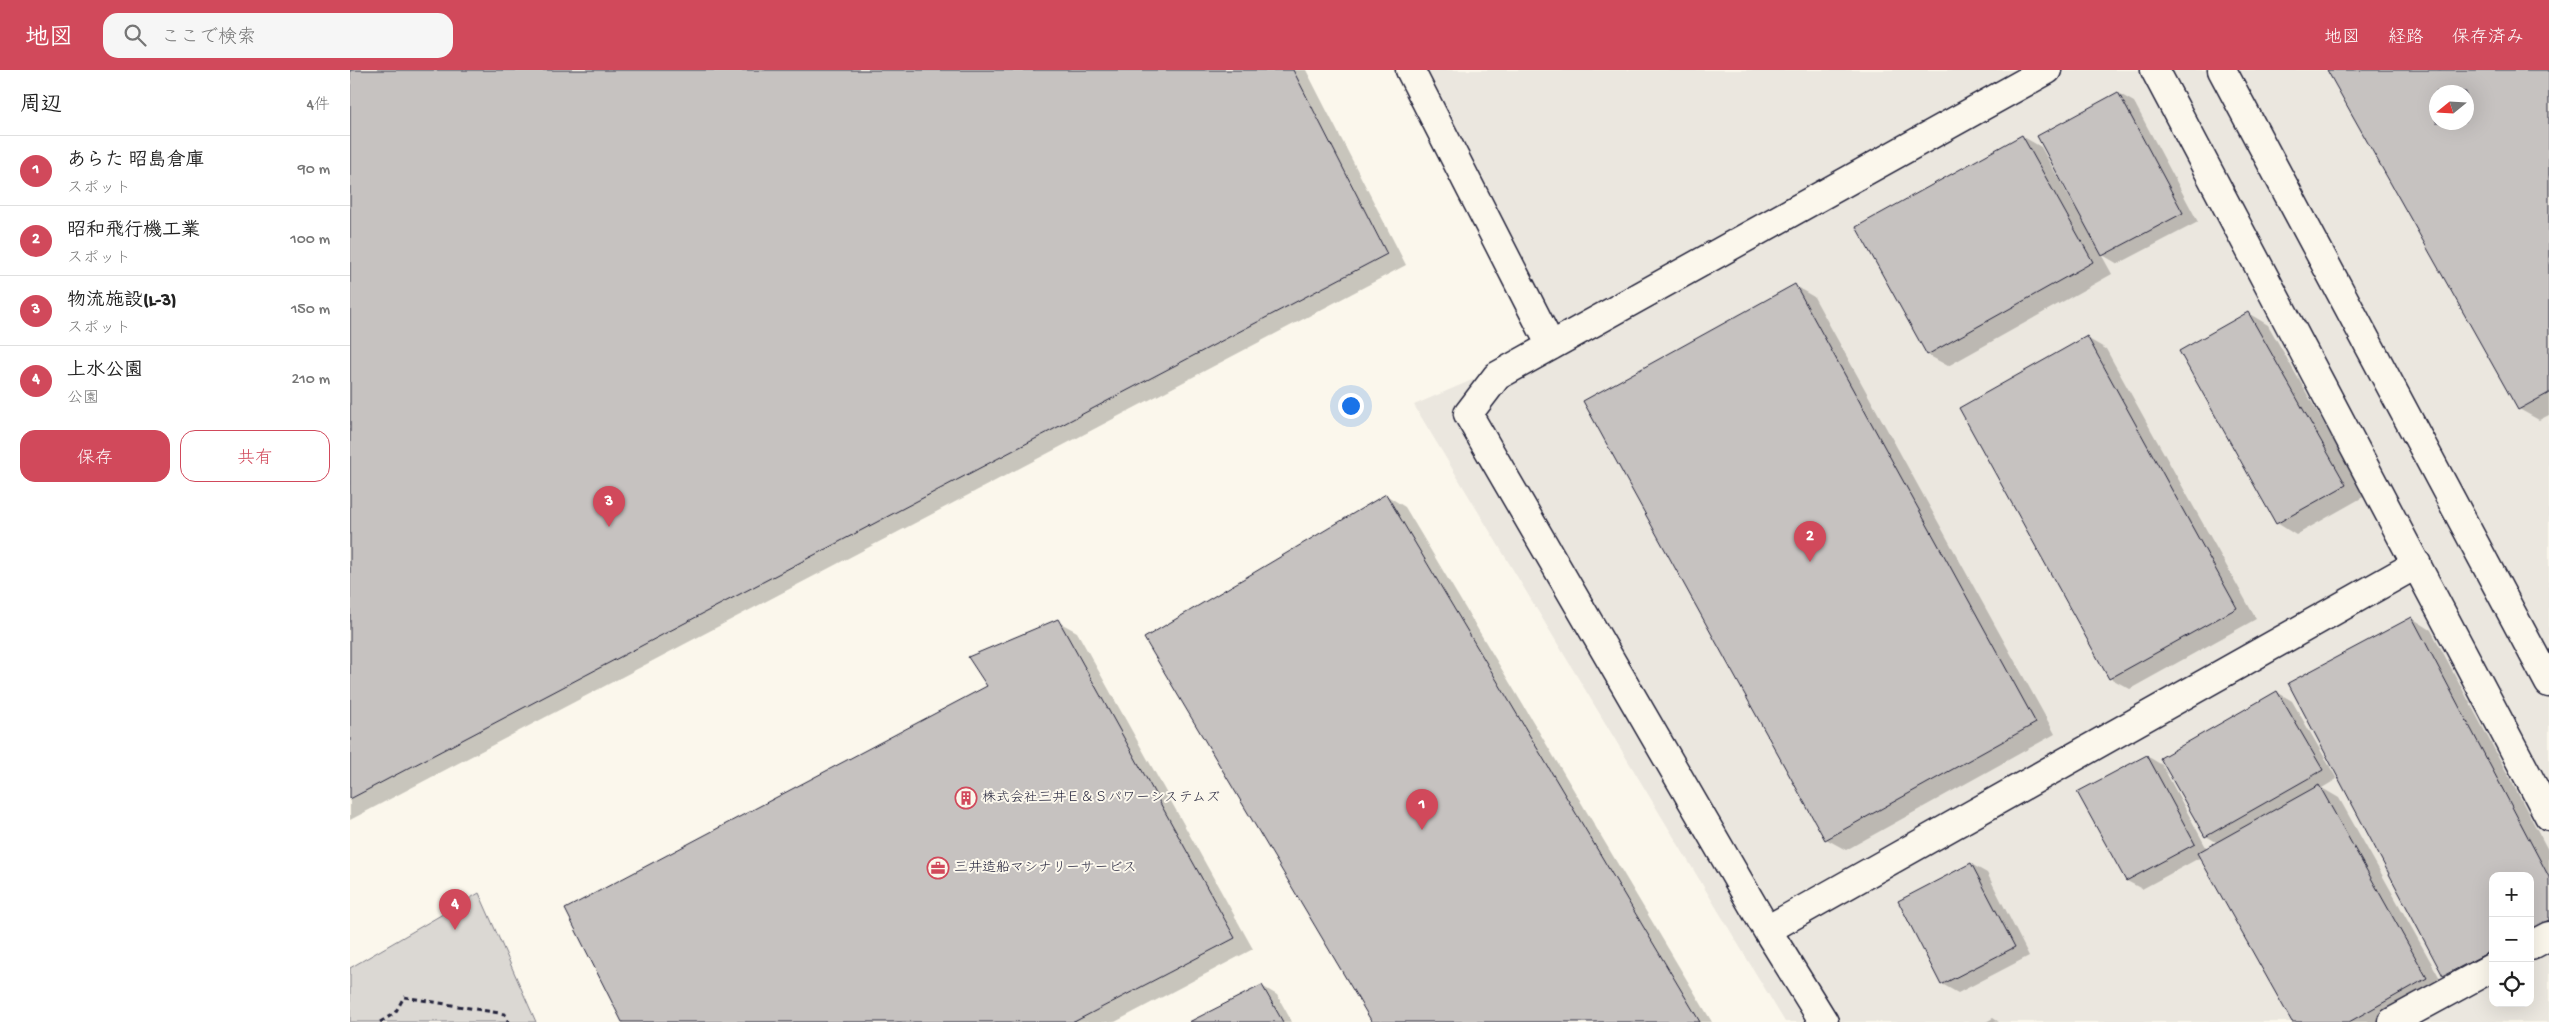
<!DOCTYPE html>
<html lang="ja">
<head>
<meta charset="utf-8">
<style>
	:root { --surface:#fff; --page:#f6f6f6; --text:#222; --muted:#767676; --line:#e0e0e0; --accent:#d1495b }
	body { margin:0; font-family:"Gochi Hand","Klee One",sans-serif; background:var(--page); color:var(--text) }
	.controls { position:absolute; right:15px; bottom:15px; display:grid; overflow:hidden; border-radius:10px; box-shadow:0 5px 20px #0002 }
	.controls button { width:45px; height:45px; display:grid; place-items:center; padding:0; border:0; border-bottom:1px solid var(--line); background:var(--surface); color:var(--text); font:25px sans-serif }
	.compass { position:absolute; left:2079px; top:15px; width:45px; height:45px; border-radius:50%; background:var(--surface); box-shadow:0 5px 20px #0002; rotate:252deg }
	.you { position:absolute; left:1000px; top:335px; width:18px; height:18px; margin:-12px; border:4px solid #fff; border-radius:50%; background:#1a73e8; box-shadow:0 0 0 8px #1a73e833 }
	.badge { display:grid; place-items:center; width:32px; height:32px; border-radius:50%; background:var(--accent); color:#fff; font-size:16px; font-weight:700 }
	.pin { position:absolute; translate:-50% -41px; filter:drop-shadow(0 1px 2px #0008) }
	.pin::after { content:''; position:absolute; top:26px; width:18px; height:15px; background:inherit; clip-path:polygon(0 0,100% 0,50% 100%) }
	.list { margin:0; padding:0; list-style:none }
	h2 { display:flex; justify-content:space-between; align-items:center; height:65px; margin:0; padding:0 20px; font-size:21px }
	h2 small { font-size:16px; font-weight:400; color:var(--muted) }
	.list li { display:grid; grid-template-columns:32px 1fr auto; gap:15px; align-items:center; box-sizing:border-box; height:70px; padding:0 20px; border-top:1px solid var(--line) }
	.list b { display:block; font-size:19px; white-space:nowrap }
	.list p { margin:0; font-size:16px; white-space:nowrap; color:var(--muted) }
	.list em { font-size:16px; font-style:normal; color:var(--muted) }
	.actions { display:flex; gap:10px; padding:15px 20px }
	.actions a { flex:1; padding:11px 0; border:1px solid var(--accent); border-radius:15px; text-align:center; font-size:18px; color:var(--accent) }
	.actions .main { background:var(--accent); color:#fff }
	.icon { flex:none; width:28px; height:28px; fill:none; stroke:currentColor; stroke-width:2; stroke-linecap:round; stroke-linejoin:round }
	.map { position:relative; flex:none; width:2199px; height:952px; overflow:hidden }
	header { display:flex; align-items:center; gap:30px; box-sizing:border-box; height:70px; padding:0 25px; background:var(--accent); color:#fff }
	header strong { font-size:24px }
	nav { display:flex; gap:28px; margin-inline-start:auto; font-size:18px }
	.search { width:350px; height:45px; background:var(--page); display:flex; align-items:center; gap:12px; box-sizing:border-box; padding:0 18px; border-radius:15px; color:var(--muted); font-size:19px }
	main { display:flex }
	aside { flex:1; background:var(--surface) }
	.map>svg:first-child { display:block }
	.built { fill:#ebe7df; fill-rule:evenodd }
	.green { fill:#dbd8d3; stroke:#7e7d87 }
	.shadow { fill:#0003; fill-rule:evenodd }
	.building { fill:#c6c2c0; stroke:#22223b; fill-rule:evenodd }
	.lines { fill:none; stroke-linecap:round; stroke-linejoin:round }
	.minor-casing { stroke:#22223b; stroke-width:31 }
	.path { stroke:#22223b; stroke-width:3; stroke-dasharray:5 4; stroke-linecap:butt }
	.minor { stroke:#fbf7ec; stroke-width:28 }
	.labels { text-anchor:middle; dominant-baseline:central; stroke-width:4; stroke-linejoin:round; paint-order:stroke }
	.poi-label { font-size:14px; fill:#22223b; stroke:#fbf7ec; text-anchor:start }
</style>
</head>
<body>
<header>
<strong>地図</strong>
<div class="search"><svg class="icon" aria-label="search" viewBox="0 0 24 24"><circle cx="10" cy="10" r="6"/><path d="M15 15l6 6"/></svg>ここで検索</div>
<nav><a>地図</a><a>経路</a><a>保存済み</a></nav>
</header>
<main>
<aside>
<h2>周辺<small>4件</small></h2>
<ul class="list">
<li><span class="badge">1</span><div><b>あらた 昭島倉庫</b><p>スポット</p></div><em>90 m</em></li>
<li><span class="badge">2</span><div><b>昭和飛行機工業</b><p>スポット</p></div><em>100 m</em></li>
<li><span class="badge">3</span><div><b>物流施設(L-3)</b><p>スポット</p></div><em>150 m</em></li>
<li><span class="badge">4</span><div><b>上水公園</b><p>公園</p></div><em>210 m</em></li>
</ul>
<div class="actions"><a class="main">保存</a><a>共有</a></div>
</aside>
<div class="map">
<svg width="2199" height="952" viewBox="0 0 2199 952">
	<rect width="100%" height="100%" fill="#fbf7ec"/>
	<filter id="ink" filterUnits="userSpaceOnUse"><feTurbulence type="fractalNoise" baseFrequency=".02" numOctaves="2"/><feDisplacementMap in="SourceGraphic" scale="10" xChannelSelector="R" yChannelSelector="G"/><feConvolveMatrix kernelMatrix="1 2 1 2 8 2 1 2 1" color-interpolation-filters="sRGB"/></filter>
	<g filter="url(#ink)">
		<path class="built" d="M 1060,0 L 2199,0 L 2199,952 L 1435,952 L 1064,335 L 1201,276 ZM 2086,22 L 2116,22 L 2116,52 L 2086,52 ZM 2143,806 L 2180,806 L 2180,933 L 2143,933 Z"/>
		<path class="green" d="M 129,823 L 186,952 L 0,952 L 0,898 Z"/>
		<path class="shadow" d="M 0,0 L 956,0 L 1056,195 L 0,750 Z
			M 1978,0 L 2199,0 L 2199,345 L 2189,350 L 2169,339 ZM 2086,22 L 2116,22 L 2116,52 L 2086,52 Z
			M 1768,23 L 1784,32 L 1848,152 L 1768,194 L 1751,184 L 1762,204 L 1598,296 L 1578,285 L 1508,158 L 1672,66 L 1691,77 L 1724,136 Z
			M 1445,216 L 1464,227 L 1705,664 L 1496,780 L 1476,769 Z
			M 1898,243 L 1918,255 L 2015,426 L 1946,465 L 1927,453 Z
			M 1737,268 L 1756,279 L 1906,549 L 1780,619 L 1760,608 Z
			M 1036,425 L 1055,437 L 1362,952 L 1023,952 Z
			M 2062,548 L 2081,560 L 2199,782 L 2199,872 L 2180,882 L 2180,806 L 2143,806 L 2143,901 L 2114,917 L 2094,905 L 1939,613 Z
			M 707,551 L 727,562 L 903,879 L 765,952 L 274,952 Z
			M 1927,622 L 1942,631 L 1987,709 L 1972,718 L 1989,728 L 2096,919 L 2038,952 L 1943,952 L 1851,787 L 1792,819 L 1777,811 L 1797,686 L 1812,695 L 1857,779 L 1868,773 L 1856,766 L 1812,689 Z
			M 1621,794 L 1637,803 L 1679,886 L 1608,923 L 1592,914 Z
			M 912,916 L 927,925 L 942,952 L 841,952 Z
			M 1643,948 L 1649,952 L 1636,952 Z"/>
		<path class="building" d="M 0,0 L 943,0 L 1037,184 L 0,729 Z
			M 1977,0 L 2199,0 L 2199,323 L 2168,340 ZM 2086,22 L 2116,22 L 2116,52 L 2086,52 Z
			M 1768,22 L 1833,143 L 1752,186 L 1687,66 Z
			M 1672,65 L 1743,192 L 1577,285 L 1506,157 Z
			M 1445,214 L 1686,653 L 1475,770 L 1233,331 Z
			M 1898,242 L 1996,415 L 1926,454 L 1829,281 Z
			M 1737,266 L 1887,538 L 1759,609 L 1609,338 Z
			M 1036,424 L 1350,952 L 1022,952 L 794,568 Z
			M 2062,547 L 2199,807 L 2199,850 L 2180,860 L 2180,806 L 2143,806 L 2143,880 L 2093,906 L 1938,613 Z
			M 708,549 L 885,868 L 724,952 L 272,952 L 215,839 L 637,616 L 618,587 Z
			M 1927,621 L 1973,700 L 1855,767 L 1810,688 Z
			M 1797,685 L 1845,774 L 1776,811 L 1727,722 Z
			M 1969,715 L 2077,908 L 1999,952 L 1942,952 L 1847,783 Z
			M 1621,793 L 1665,877 L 1591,915 L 1548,831 Z
			M 912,915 L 933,952 L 839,952 Z"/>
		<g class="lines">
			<g class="minor-casing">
				<path id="minor" d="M 1060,0 L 1201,276
					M 1805,0 L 2199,746
					M 1872,0 L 2199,613
					M 1417,860 L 2067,494
					M 2180,876 L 2199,866
					M 1474,952 L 1417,860 L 1118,344 L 1147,306 L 1697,0
					M 2042,952 L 2143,897"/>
			</g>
			<path class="path" d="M 30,952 L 45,943 L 54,927 L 155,944 L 158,952"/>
			<use href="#minor" class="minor"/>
		</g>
	</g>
	<defs>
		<g id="building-ring" transform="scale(1.125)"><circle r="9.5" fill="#fbf7ec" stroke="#d1495b" stroke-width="1.5"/><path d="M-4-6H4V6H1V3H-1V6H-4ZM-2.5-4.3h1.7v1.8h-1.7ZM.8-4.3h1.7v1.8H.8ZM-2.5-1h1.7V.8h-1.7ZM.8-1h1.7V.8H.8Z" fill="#d1495b"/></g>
		<g id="office-ring" transform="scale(1.125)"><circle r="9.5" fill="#fbf7ec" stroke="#d1495b" stroke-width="1.5"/><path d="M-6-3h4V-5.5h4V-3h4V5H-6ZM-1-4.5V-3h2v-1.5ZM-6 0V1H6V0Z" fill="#d1495b"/></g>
	</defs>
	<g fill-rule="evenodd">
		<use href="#building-ring" x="616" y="728"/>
		<use href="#office-ring" x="588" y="798"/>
	</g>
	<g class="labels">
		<g class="poi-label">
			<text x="632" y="728">株式会社三井Ｅ＆Ｓパワーシステムズ</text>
			<text x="604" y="798">三井造船マシナリーサービス</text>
		</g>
	</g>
</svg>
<div class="controls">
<button>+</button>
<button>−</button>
<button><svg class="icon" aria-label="locate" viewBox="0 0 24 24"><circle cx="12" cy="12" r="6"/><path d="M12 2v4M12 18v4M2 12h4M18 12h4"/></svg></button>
</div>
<svg class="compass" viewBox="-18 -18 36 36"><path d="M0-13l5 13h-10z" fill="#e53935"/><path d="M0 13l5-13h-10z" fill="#767676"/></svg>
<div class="you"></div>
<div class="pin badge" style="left:1072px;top:760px">1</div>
<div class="pin badge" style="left:1460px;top:492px">2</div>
<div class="pin badge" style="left:259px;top:457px">3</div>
<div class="pin badge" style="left:105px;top:860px">4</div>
</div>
</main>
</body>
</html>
